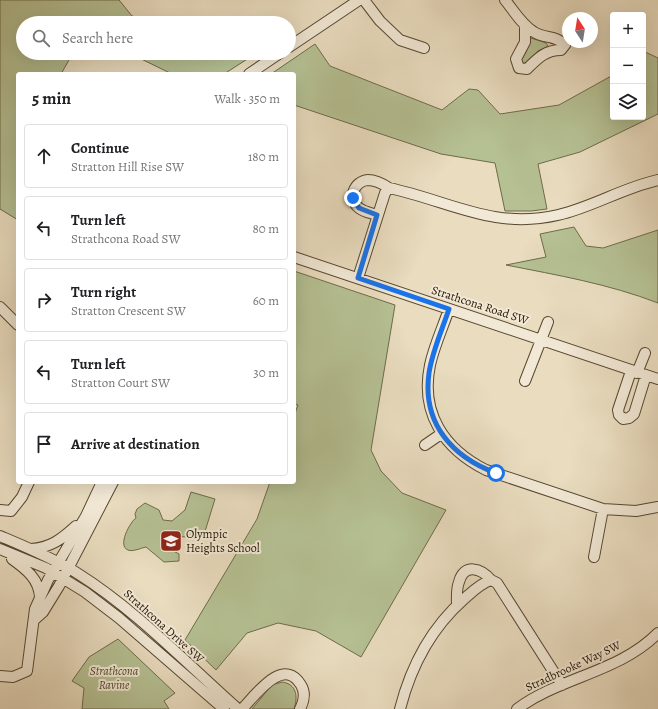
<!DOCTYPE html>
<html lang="en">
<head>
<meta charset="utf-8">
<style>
	:root { --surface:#fff; --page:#f2f2f2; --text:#202124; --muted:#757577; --line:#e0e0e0 }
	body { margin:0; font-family:Alegreya,serif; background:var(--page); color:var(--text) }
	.controls { position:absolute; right:12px; top:12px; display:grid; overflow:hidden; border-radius:4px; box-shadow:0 4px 16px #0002 }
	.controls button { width:36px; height:36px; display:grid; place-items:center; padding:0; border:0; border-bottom:1px solid var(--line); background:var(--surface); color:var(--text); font:20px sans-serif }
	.compass { position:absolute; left:562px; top:12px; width:36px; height:36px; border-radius:50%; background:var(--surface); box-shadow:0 4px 16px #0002; rotate:348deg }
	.stop { position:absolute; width:12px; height:12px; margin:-9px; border:3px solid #1a73e8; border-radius:50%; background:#fff }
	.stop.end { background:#1a73e8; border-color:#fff; box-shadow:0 1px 4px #0008 }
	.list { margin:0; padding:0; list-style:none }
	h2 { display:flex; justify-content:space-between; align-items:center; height:52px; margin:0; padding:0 16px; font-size:17px }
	h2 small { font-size:13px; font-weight:400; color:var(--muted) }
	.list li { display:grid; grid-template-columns:26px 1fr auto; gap:12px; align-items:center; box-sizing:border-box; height:64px; margin:0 8px 8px; padding:0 8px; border:1px solid var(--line); border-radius:4px }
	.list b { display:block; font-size:15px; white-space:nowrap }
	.list p { margin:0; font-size:13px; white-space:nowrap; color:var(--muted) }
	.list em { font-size:13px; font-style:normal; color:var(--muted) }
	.icon { flex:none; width:22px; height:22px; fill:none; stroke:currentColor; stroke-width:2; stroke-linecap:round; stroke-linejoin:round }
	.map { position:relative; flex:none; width:658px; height:709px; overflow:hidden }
	.search { position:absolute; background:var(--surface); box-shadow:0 4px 16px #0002; left:16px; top:16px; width:280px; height:44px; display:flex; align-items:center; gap:10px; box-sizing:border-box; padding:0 14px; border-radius:22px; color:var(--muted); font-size:15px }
	.panel { position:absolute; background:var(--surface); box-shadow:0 4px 16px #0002; left:16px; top:72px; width:280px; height:412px; border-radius:4px }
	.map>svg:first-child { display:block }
	.green { fill:#b5c093; stroke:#6e6b4a }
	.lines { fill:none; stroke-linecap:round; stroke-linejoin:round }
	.minor-casing { stroke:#584831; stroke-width:12 }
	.minor { stroke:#f1e8d5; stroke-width:10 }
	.route { stroke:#1a73e8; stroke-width:5 }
	.labels { text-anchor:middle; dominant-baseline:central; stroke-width:4; stroke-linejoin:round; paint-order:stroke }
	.street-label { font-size:12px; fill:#271602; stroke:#f1e8d5 }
	.poi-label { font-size:12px; fill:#271602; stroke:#f1e8d5; text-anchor:start }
	.park-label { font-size:12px; font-style:italic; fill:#52492e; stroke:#f1e8d5 }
</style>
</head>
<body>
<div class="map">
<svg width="658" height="709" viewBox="0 0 658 709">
	<rect width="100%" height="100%" fill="#e9dcbf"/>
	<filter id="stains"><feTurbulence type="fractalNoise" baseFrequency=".005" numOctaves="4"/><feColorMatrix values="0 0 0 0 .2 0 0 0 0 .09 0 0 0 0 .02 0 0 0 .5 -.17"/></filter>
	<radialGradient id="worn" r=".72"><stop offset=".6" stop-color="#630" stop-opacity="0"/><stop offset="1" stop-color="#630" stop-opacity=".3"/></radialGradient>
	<path class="green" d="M 0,0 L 119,0 L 132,16 L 157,23 L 23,23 L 23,53 L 73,53 L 61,74 L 18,74 L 18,220 L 0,209 Z
		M 531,38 L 546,43 L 548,46 L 538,51 L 528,63 L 522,64 L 521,60 L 526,52 Z
		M 315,44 L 330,66 L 442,110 L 469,89 L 478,90 L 500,114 L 559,105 L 613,75 L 613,117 L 643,117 L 643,51 L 658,58 L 658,114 L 580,152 L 538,164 L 547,209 L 531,211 L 505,211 L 495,163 L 441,154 L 294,105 L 294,74 L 271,74 Z
		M 129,53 L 243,53 L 252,56 L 224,74 L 172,74 Z
		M 574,227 L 586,246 L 603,248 L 658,230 L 658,303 C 609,284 557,275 506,265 L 546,257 L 540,234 Z
		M 294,271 L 395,305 L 371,450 L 381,471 L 402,493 L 446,510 L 361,657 L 316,631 L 278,623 L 247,633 L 216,670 L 185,640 L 257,519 L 270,482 L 294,482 L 294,416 L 298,405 L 294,404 Z
		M 191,492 L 215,499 L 203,538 L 170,536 L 162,538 L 166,547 L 179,554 L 179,561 L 164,562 L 146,547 C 141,548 133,552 128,550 C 117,546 130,522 136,518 L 135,514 L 137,509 L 145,503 L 159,510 L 163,520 L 172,521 L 185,510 Z
		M 118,639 L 175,693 L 164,701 L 169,709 L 82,709 L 84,688 L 72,681 L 89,657 Z
		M 282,682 C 297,684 298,697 294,709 L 252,709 L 272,685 Z"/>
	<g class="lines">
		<g class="minor-casing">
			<path id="minor" d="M 364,0 L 380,21 L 400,40 L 424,48
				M 505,0 C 514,11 522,25 534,32 C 545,39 556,35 565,45 L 561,50 C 545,50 537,59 527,69 L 519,68 L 516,59 L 525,42 L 525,25
				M 289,47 L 359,0
				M 249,74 L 280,53
				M 377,215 C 371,213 364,212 359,208 C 347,199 354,181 368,180 C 376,180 383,184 389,188
				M 294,257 L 658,379
				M 358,278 L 385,193 L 389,188 C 450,201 493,230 558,215 C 593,207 622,188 658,180
				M 0,307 L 18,325
				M 449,309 C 443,327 434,346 430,365 C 420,413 444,449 486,470 L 603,509 L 636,511 L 658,507
				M 631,371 L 618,410 L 619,415 L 623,419 L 629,418 L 634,414 L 646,375
				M 637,373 L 645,353
				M 525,381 L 548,322
				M 425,445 L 441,434
				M 0,510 L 11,511 L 22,497 L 29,482
				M 0,536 C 26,547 53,558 77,573 C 136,610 186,663 238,709
				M 0,549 L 46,568 L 85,592 L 119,618 L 224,709
				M 31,549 C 50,548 62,539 76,526
				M 594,557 L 603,509
				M 12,559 C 26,569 39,579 40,597
				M 457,605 C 457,598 456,589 459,582 C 464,563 481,568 491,580
				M 34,620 L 43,612 L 59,586 L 113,482
				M 0,676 L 13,677 L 27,671 L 35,609 L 48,580 L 86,516 L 102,482
				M 242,709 C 255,696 283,655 301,685 C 306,693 304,701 300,709
				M 400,709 C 411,666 430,629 464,599 C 472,592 481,583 491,580 L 497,583 L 562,685
				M 517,709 C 560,677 620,672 658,633"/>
		</g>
		<use href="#minor" class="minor"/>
	</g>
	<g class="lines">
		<path class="route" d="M 353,198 L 359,208 L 377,215 L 358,278 L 449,309 C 442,330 432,352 429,373 C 422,423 452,457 496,473"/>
	</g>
	<defs>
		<g id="school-square" transform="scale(1.15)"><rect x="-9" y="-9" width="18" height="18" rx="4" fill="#8f2418" stroke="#f1e8d5"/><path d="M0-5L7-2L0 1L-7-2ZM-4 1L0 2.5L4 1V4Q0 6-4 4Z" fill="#fff"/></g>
	</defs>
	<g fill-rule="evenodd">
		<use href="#school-square" x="171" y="541"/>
	</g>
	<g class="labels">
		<g class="street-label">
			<text transform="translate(480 305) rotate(18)">Strathcona Road SW</text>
			<text transform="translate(164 626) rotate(42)">Strathcona Drive SW</text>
			<text transform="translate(573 666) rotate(-25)">Stradbrooke Way SW</text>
		</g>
		<g class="poi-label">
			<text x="186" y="534">Olympic<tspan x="186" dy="14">Heights School</tspan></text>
		</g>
		<g class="park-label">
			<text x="114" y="671">Strathcona<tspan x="114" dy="14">Ravine</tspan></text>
		</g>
	</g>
	<rect width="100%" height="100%" filter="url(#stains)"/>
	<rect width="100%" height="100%" fill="url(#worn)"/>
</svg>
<div class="controls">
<button>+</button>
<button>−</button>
<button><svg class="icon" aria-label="layers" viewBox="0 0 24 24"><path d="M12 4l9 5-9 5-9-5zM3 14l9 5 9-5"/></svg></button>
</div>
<svg class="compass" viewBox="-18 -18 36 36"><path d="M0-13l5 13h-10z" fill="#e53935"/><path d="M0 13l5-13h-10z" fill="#757577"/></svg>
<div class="stop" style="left:496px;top:473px"></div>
<div class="stop end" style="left:353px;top:198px"></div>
<div class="search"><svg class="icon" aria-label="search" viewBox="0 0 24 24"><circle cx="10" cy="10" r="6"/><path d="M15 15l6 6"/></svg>Search here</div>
<section class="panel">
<h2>5 min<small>Walk · 350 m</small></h2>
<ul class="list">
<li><svg class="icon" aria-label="ahead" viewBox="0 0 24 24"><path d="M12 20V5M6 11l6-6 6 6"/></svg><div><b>Continue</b><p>Stratton Hill Rise SW</p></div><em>180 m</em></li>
<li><svg class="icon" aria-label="left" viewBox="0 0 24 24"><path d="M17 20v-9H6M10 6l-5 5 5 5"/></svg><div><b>Turn left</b><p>Strathcona Road SW</p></div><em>80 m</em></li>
<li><svg class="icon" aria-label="right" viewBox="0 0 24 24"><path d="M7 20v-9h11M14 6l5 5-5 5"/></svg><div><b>Turn right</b><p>Stratton Crescent SW</p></div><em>60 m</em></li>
<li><svg class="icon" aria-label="left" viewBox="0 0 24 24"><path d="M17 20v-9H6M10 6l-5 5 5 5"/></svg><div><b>Turn left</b><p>Stratton Court SW</p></div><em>30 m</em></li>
<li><svg class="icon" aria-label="arrive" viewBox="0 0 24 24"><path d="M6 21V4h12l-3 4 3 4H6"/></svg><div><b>Arrive at destination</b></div></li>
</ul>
</section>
</div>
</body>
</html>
